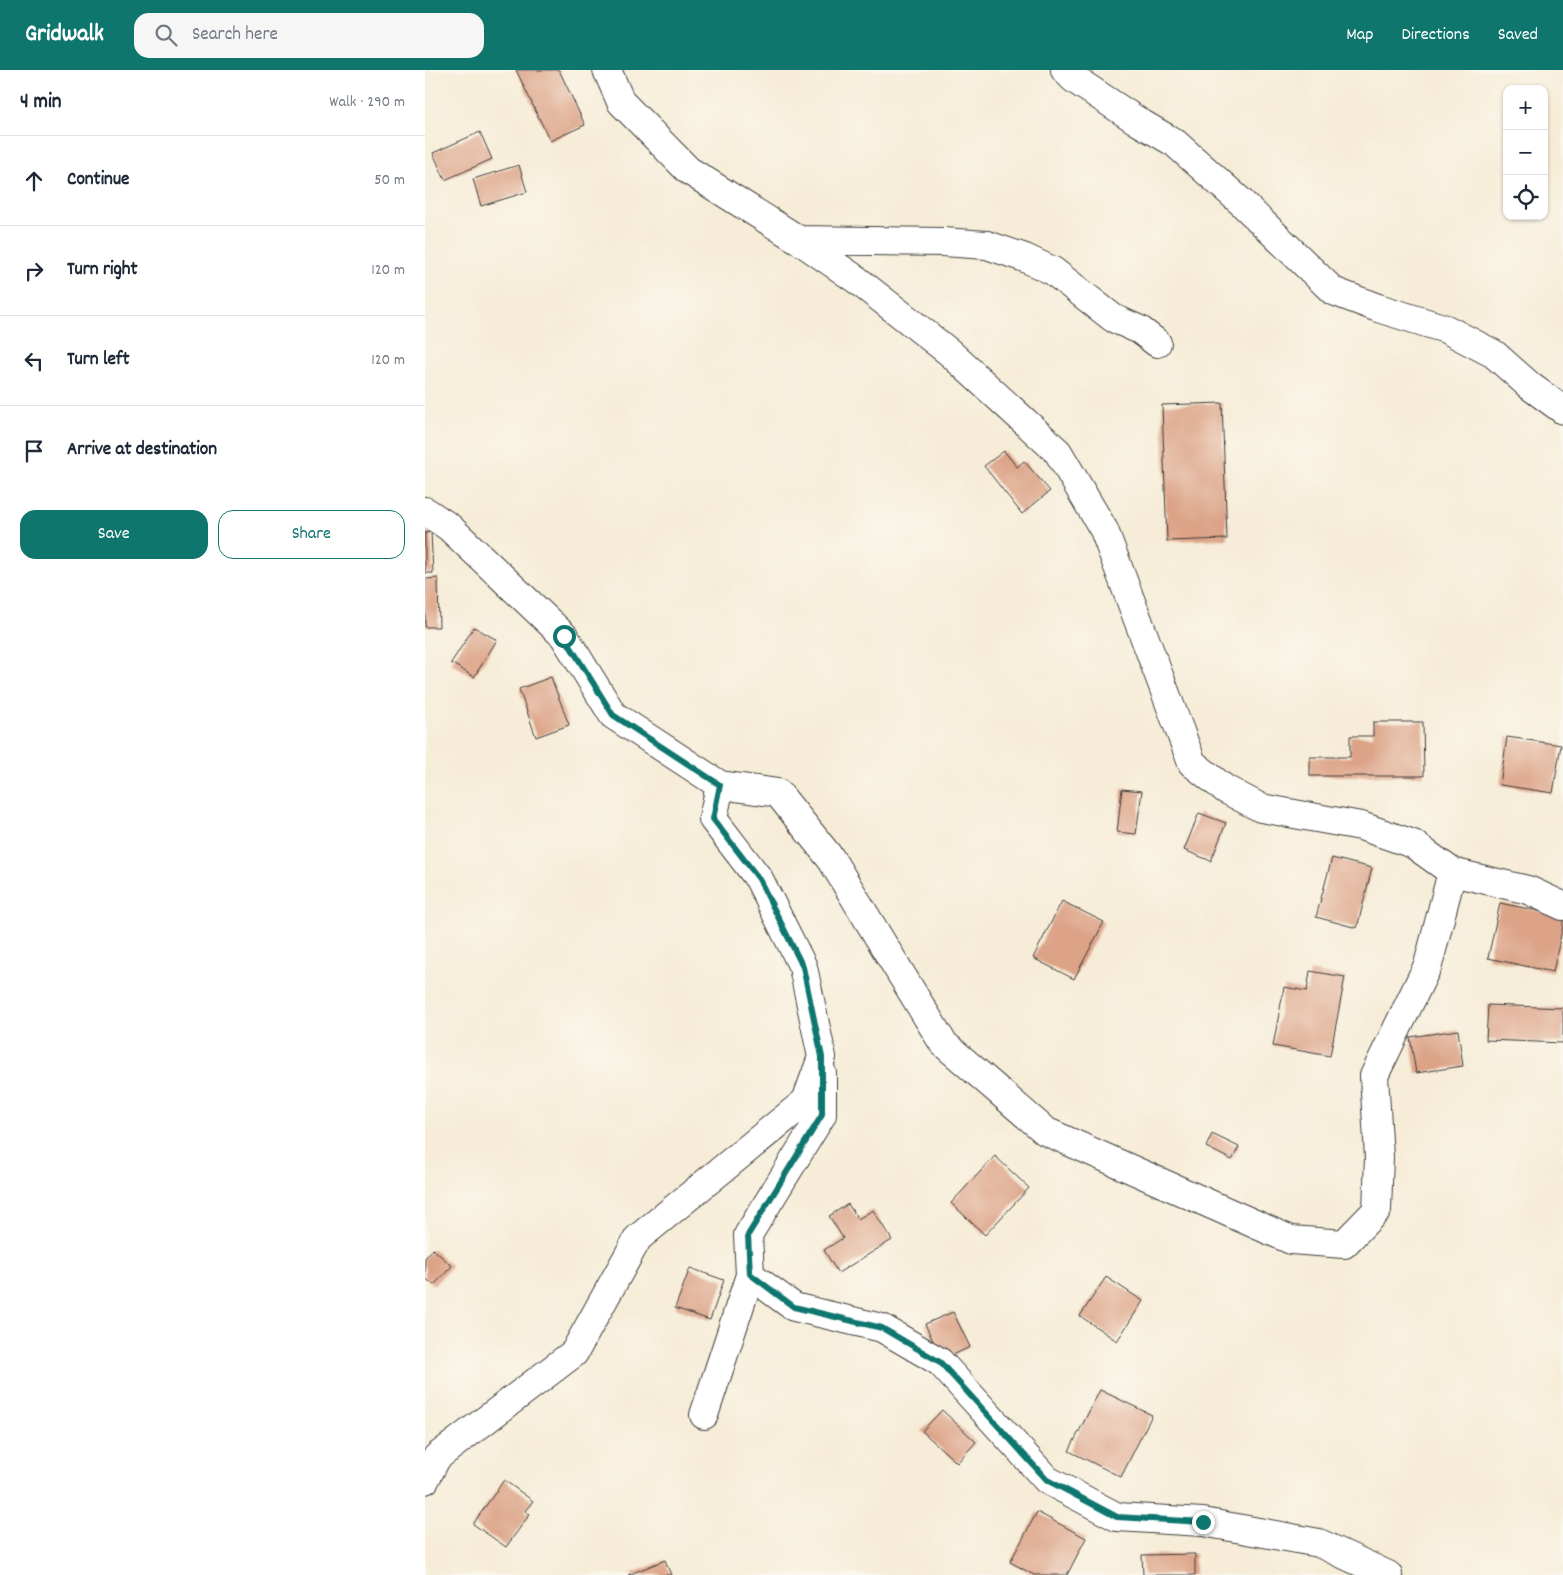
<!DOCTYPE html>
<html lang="en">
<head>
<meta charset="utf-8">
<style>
	:root { --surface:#fff; --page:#f6f6f7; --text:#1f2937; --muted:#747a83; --line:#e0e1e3; --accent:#0f766e }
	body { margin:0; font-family:Dekko,sans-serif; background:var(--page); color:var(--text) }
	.controls { position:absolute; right:15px; top:15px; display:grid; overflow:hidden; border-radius:10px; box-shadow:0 1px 4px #0004 }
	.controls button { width:45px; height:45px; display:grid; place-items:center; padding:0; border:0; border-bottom:1px solid var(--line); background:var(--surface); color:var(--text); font:25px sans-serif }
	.stop { position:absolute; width:15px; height:15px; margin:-11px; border:4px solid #0f766e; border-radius:50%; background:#fff }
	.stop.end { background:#0f766e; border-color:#fff; box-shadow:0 1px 5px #0008 }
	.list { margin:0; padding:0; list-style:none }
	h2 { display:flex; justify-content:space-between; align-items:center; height:65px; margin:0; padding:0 20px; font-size:21px }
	h2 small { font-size:16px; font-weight:400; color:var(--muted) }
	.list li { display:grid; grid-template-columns:32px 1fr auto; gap:15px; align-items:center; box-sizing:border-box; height:90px; padding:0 20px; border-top:1px solid var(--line) }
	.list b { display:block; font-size:19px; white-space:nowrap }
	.list em { font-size:16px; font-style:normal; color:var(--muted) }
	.actions { display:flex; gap:10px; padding:15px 20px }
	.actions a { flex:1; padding:11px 0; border:1px solid var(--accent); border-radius:15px; text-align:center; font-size:18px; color:var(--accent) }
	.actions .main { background:var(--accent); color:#fff }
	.icon { flex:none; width:28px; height:28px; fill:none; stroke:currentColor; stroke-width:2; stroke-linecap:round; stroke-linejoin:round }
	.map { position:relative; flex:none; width:1138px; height:1505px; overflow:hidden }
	header { display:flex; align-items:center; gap:30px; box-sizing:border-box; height:70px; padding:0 25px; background:var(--accent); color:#fff }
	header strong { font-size:24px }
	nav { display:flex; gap:28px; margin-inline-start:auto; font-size:18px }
	.search { width:350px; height:45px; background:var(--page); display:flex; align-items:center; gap:12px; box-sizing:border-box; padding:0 18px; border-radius:15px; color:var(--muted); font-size:19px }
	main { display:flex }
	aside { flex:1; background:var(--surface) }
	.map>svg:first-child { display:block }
	.building { fill:#dca387 }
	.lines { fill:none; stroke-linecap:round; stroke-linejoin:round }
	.minor-casing { stroke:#3d3b38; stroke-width:30 }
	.minor { stroke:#fff; stroke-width:28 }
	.route { stroke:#0f766e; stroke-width:6 }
</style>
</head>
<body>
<header>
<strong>Gridwalk</strong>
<div class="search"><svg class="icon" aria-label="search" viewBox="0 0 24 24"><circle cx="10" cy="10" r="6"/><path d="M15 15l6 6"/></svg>Search here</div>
<nav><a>Map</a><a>Directions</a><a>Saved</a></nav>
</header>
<main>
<aside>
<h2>4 min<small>Walk · 290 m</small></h2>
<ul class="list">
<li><svg class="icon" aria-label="ahead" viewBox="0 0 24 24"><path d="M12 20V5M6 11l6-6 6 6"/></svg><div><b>Continue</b></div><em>50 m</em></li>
<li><svg class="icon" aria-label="right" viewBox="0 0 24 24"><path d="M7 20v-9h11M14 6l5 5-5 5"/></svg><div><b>Turn right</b></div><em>120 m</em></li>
<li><svg class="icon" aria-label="left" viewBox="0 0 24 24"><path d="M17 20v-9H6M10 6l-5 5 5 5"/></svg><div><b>Turn left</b></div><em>120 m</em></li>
<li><svg class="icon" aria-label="arrive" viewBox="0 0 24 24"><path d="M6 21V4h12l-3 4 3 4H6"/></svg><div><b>Arrive at destination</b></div></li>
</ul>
<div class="actions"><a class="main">Save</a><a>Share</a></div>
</aside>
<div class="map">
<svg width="1138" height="1505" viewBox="0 0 1138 1505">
	<rect width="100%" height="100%" fill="#fbf7ec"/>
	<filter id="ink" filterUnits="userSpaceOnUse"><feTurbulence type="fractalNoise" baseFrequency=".02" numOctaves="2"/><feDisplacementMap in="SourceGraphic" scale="10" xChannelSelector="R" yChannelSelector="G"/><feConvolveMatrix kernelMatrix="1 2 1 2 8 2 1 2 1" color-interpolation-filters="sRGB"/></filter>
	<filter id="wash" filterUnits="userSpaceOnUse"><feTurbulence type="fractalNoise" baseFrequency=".0096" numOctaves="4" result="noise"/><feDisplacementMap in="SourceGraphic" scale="20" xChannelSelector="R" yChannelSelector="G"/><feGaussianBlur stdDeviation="1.12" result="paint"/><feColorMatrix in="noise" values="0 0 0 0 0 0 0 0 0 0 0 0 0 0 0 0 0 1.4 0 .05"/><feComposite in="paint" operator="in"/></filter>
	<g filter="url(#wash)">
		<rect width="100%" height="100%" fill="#f6ecd7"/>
		<g id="blocks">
			<path class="building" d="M 91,0 L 134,0 L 160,55 L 125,71 Z
				M 55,62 L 67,89 L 20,110 L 8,83 Z
				M 94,95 L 102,122 L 56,136 L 48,109 Z
				M 797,333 L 802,469 L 742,471 L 737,335 Z
				M 579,381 L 592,397 L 599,391 L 625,421 L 597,444 L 559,396 Z
				M 6,462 L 8,503 L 0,503 L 0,463 Z
				M 13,508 L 14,557 L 0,557 L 0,509 Z
				M 49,557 L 72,570 L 49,607 L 26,593 Z
				M 126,607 L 144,655 L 111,667 L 94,619 Z
				M 948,652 L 998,652 L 999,706 L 885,706 L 885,687 L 925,687 L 925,666 L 948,666 Z
				M 1082,667 L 1136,675 L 1128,723 L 1075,715 Z
				M 697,719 L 717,721 L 711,764 L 692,762 Z
				M 774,743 L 801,753 L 786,791 L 759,780 Z
				M 907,788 L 947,798 L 932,858 L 891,847 Z
				M 637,831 L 679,852 L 649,909 L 608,888 Z
				M 1075,833 L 1138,846 L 1138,855 L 1128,902 L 1063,888 Z
				M 885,901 L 920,907 L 905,986 L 848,976 L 859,917 L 882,921 Z
				M 1063,935 L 1138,938 L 1138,973 L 1061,970 Z
				M 1033,960 L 1038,996 L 991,1003 L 985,967 Z
				M 787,1064 L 814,1077 L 807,1090 L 781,1077 Z
				M 570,1086 L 604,1118 L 560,1165 L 526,1133 Z
				M 423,1134 L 433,1149 L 448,1140 L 467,1170 L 413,1203 L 399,1180 L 418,1168 L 404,1146 Z
				M 8,1179 L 27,1196 L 9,1215 L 0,1208 L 0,1188 Z
				M 265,1198 L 299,1210 L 285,1250 L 250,1238 Z
				M 681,1207 L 718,1231 L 692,1271 L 655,1246 Z
				M 528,1242 L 545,1277 L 517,1290 L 500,1254 Z
				M 675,1320 L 727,1345 L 696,1407 L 644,1381 Z
				M 517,1340 L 551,1372 L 532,1393 L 497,1361 Z
				M 79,1410 L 108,1431 L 100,1441 L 105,1444 L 81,1477 L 48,1454 Z
				M 612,1442 L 661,1468 L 642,1505 L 609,1505 L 585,1492 Z
				M 770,1484 L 770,1505 L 718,1505 L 717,1485 Z
				M 240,1490 L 246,1505 L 203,1505 Z"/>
		</g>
	</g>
	<g filter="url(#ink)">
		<use href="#blocks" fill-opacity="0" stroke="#3d3b38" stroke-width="1"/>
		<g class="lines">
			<g class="minor-casing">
				<path id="minor" d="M 182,0 L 196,32 L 263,100 L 374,170 L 432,210 L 524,282 L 633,382 L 679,460 L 767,693 L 800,719 L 836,738 L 936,756 L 988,774 L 1027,802 L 1103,820 L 1138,836
					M 640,0 L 649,9 L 714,52 L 750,73 L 815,131 L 908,221 L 953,238 L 1021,259 L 1069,284 L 1105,316 L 1138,340
					M 374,170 L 518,172 L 562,175 L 600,188 L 628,201 L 688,248 L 715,260 L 732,273
					M 0,441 L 24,457 L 139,566 L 188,645 L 295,715
					M 397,1003 L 397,1045 L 323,1165 L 325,1205 L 369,1237 L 457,1258 L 515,1292 L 622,1410 L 692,1447 L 778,1452 L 894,1473 L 963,1505
					M 279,1345 L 325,1205
					M 0,1410 L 12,1387 L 149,1283 L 213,1168 L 381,1031 L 397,987 L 378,897 L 334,809 L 288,749 L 295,715 L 353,723 L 406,789 L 518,973 L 620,1061 L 866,1170 L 919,1174 L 952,1140 L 954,1087 L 949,1006 L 1003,895 L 1027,802"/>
			</g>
			<use href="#minor" class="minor"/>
		</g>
	</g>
	<g class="lines" filter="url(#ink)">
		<path class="route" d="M 139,566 L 188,645 L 295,715 L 288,749 L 334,809 L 378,897 L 397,987 L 397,1045 L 323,1165 L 325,1204 L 369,1237 L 457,1258 L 515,1292 L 622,1410 L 692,1447 L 778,1452"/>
	</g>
</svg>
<div class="controls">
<button>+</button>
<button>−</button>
<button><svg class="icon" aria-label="locate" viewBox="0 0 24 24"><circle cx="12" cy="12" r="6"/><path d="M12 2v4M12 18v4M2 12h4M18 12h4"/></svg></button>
</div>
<div class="stop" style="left:139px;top:566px"></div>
<div class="stop end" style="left:778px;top:1452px"></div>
</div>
</main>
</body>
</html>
